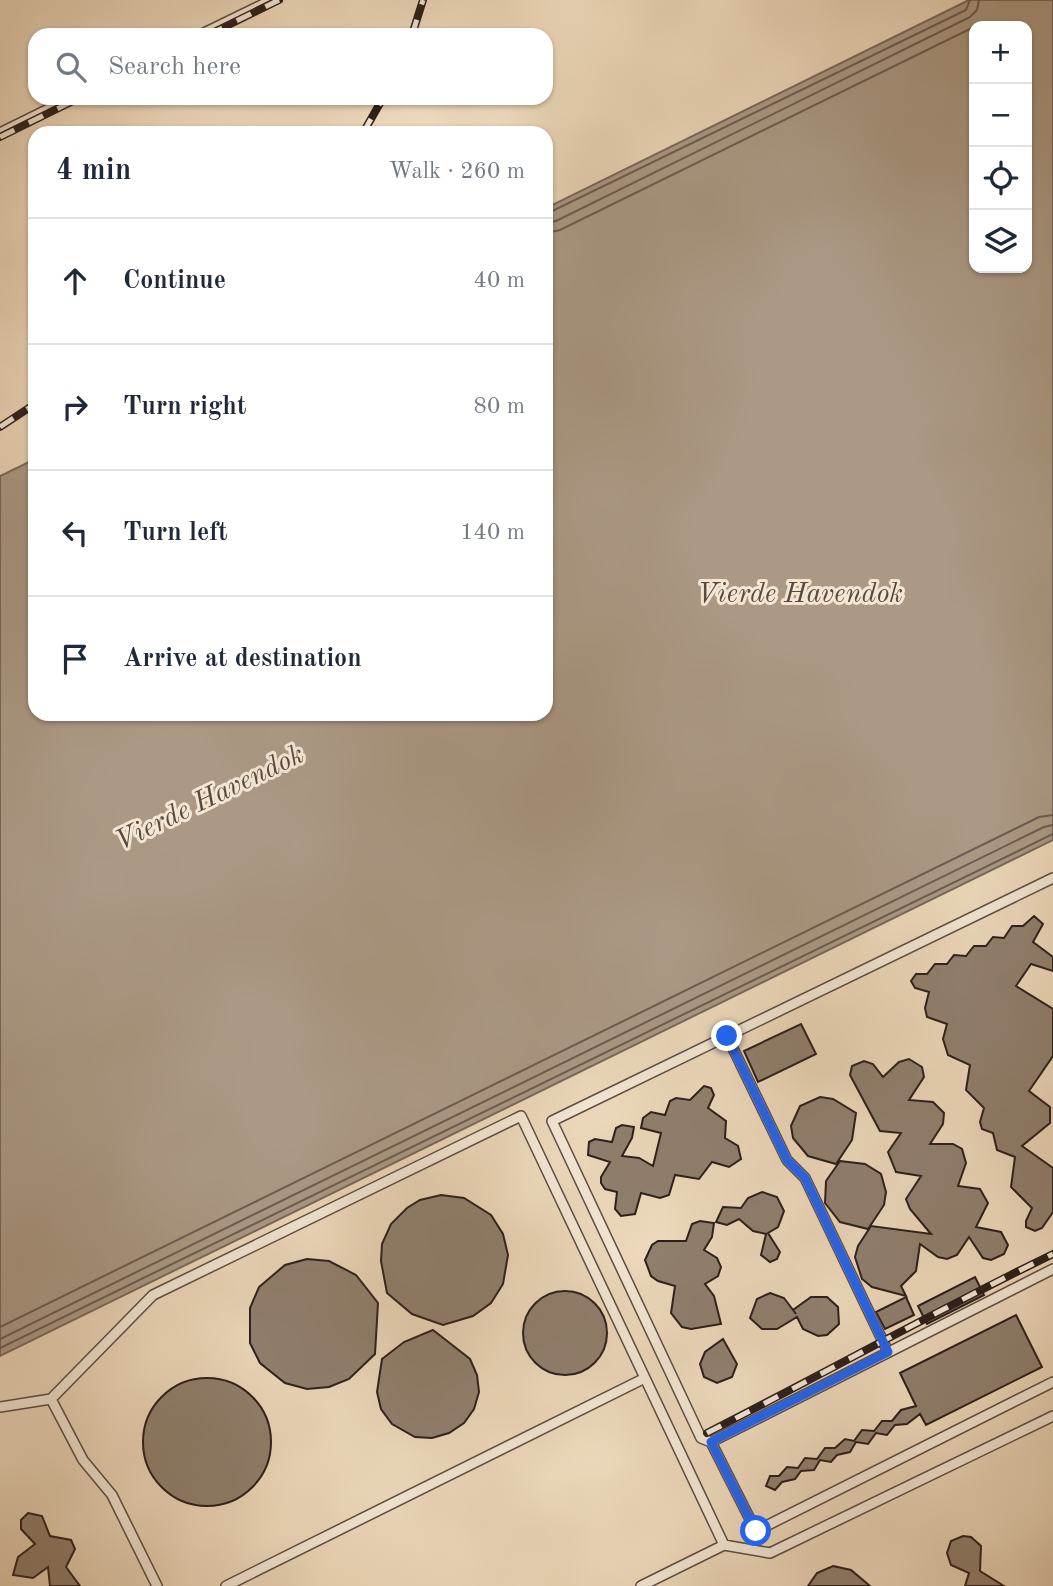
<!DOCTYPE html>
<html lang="en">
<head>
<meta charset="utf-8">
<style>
	:root { --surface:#fff; --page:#f2f2f3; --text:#1f2937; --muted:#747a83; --line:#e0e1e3 }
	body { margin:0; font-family:"Old Standard TT",serif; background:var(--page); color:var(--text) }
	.controls { position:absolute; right:21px; top:21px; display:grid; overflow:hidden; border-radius:14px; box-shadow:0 2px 5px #0004 }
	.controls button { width:63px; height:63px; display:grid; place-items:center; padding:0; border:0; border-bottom:2px solid var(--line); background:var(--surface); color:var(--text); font:35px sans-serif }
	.stop { position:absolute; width:21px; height:21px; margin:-16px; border:5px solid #2563eb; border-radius:50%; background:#fff }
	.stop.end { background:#2563eb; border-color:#fff; box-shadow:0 2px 7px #0008 }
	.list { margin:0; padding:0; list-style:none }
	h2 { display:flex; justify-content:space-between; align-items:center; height:91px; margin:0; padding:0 28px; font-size:30px }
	h2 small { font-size:23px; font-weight:400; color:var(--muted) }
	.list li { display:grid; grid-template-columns:46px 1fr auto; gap:21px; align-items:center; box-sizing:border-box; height:126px; padding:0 28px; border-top:2px solid var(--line) }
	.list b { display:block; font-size:26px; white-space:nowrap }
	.list em { font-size:23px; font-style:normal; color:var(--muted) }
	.icon { flex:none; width:38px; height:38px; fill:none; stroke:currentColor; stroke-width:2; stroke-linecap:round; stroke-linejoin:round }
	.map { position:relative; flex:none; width:1053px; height:1586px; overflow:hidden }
	.search { position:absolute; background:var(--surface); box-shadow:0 2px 5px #0004; left:28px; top:28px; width:525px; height:77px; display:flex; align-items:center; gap:18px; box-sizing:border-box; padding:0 24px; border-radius:21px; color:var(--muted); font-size:26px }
	.panel { position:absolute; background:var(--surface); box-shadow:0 2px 5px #0004; left:28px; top:126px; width:525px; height:595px; border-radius:21px }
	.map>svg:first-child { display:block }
	.water { fill:#ab9985; stroke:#78685b; stroke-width:2; fill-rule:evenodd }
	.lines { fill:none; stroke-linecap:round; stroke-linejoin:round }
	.shore { stroke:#6c5c50; stroke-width:2 }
	.building { fill:#907f6e; stroke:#2c1f1b; stroke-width:2 }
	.service-casing { stroke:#5c4d43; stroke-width:12 }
	.service { stroke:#f3e6d3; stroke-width:9 }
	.rail-casing { stroke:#2c1f1b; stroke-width:8 }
	.rail { stroke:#f3e6d3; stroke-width:5; stroke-dasharray:16; stroke-linecap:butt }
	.route { stroke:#2563eb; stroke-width:9 }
	.labels { text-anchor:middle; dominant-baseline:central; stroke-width:6; stroke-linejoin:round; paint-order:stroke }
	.water-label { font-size:28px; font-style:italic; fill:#584a40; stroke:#f3e6d3 }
</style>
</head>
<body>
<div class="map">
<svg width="1053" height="1586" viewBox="0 0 1053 1586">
	<rect width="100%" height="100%" fill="#edd8bb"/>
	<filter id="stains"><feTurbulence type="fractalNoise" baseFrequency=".00286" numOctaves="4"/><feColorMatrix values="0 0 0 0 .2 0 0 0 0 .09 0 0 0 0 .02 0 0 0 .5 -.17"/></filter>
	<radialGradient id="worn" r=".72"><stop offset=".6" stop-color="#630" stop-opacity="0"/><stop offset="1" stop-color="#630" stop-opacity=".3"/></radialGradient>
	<path class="water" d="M 969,0 L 1053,0 L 1053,840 L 0,1356 L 0,476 L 35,459 L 35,714 L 546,714 L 546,208 ZM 974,26 L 1027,26 L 1027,268 L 974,268 Z"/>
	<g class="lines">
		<path class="shore" d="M 546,214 L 966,10 L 970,0
			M 546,223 L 556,221 L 970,17 L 977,10 L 979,0
			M 546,233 L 560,230 L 974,27
			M 0,1327 L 1039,817 L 1053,815
			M 0,1339 L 1044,827 L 1053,825
			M 0,1348 L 1053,834"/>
	</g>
	<path class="building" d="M 1034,916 L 1043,924 L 1033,942 L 1053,957 L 1053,971 L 1031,964 L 1016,986 L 1053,1009 L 1053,1056 L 1029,1091 L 1050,1107 L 1050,1123 L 1022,1146 L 1053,1168 L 1053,1212 L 1042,1228 L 1035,1231 L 1026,1227 L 1026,1221 L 1032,1208 L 1011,1187 L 1015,1157 L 997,1150 L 993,1133 L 982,1129 L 980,1122 L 984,1108 L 966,1090 L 970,1065 L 948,1055 L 943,1039 L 947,1024 L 927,1017 L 925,1008 L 929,992 L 915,988 L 911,981 L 916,974 L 927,974 L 935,964 L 947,964 L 954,955 L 966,956 L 974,946 L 986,946 L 993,937 L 1004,938 L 1012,926 L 1023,926 Z
		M 801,1024 L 816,1054 L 758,1082 L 744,1051 Z
		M 909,1059 L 922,1067 L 924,1077 L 909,1100 L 933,1102 L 944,1113 L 943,1124 L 930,1144 L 953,1144 L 962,1149 L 966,1163 L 958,1186 L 980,1189 L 988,1203 L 976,1227 L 1001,1232 L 1008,1245 L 1004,1254 L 991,1260 L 983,1258 L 969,1237 L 957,1255 L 947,1259 L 938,1257 L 920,1244 L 916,1271 L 901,1286 L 906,1296 L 872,1287 L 862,1279 L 855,1257 L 858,1246 L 871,1226 L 931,1234 L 910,1209 L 906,1199 L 921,1176 L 896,1172 L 888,1152 L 901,1133 L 880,1131 L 850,1075 L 852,1066 L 864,1061 L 873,1064 L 883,1077 L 899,1062 Z
		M 704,1086 L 711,1088 L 714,1095 L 708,1108 L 726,1121 L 725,1138 L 738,1146 L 741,1159 L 729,1167 L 712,1162 L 699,1179 L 675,1175 L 669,1195 L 660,1198 L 641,1193 L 635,1214 L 621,1216 L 615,1209 L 617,1192 L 605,1189 L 601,1183 L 601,1177 L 610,1162 L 588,1155 L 589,1142 L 595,1139 L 612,1142 L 616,1128 L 622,1125 L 634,1127 L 632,1138 L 622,1156 L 639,1158 L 653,1166 L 661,1133 L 641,1128 L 643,1118 L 651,1112 L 665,1115 L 670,1101 L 676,1098 L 690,1100 Z
		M 820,1097 L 833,1099 L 856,1113 L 852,1140 L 836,1164 L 808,1156 L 793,1138 L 791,1126 L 800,1106 Z
		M 840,1161 L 865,1164 L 881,1174 L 886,1192 L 884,1205 L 868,1229 L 840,1222 L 825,1203 L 826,1181 Z
		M 762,1192 L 777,1197 L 784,1211 L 778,1227 L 768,1233 L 780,1252 L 777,1259 L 770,1262 L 761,1255 L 766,1234 L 753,1231 L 739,1219 L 727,1225 L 716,1222 L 723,1207 L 741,1208 L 748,1198 Z
		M 441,1195 L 464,1198 L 491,1215 L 503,1234 L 508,1255 L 503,1284 L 491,1303 L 473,1316 L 443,1325 L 412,1314 L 387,1293 L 381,1261 L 382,1244 L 391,1224 L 407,1208 L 420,1200 Z
		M 700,1221 L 714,1223 L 712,1237 L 704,1250 L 717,1258 L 721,1267 L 718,1276 L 705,1284 L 714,1296 L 721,1324 L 691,1329 L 682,1327 L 671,1313 L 675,1286 L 658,1281 L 651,1276 L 645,1260 L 652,1245 L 658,1241 L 686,1241 L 692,1224 Z
		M 307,1259 L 329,1261 L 356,1275 L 378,1303 L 375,1354 L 349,1379 L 329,1387 L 307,1389 L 285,1383 L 260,1363 L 250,1343 L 250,1308 L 259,1287 L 285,1265 Z
		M 975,1277 L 984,1295 L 927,1324 L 918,1306 Z
		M523 1333a42 42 0 1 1 84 0a42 42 0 1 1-84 0Z
		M 770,1293 L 784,1298 L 796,1314 L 793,1310 L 811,1297 L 827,1297 L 838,1307 L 839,1324 L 827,1335 L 818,1336 L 803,1329 L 797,1317 L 777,1329 L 762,1329 L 750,1318 L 757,1299 Z
		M 906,1297 L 914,1315 L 885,1329 L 876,1312 Z
		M 1016,1315 L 1042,1367 L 926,1425 L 920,1414 L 907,1424 L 895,1425 L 887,1435 L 876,1433 L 868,1444 L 856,1442 L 850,1452 L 837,1455 L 831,1462 L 820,1460 L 814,1470 L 801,1471 L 795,1479 L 782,1482 L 775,1490 L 766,1486 L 770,1476 L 779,1476 L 787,1467 L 798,1468 L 805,1458 L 817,1459 L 825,1448 L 835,1448 L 845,1439 L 854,1441 L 862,1430 L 874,1431 L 882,1421 L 892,1421 L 901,1410 L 916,1406 L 900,1373 Z
		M 433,1330 L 470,1359 L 477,1375 L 479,1392 L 474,1409 L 464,1423 L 449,1433 L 432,1438 L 415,1437 L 392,1424 L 381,1409 L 377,1392 L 382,1359 L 404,1342 Z
		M 723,1339 L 737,1364 L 732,1377 L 717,1383 L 704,1377 L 700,1364 L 705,1352 Z
		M143 1442a64 64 0 1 1 128 0a64 64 0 1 1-128 0Z
		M 28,1513 L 42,1516 L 50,1536 L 71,1540 L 75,1549 L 66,1567 L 80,1586 L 50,1586 L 48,1567 L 33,1578 L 13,1575 L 18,1557 L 35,1544 L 21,1529 L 21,1520 Z
		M 963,1536 L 971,1537 L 981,1546 L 980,1571 L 1004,1586 L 965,1586 L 969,1573 L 951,1565 L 947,1553 L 951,1541 Z
		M 833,1566 L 851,1570 L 870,1586 L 808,1586 L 817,1573 Z"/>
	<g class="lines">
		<g class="service-casing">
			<path id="service" d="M 200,35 L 272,0
				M 0,133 L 71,98
				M 1053,878 L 552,1121 L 701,1438 L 711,1442 L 756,1531 L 1053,1382
				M 727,1036 L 787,1160 L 805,1178 L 888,1352
				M 51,1399 L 83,1460 L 112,1495 L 157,1586
				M 0,1407 L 51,1399 L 153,1295 L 521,1116 L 724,1545
				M 711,1442 L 1053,1269
				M 226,1586 L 645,1378
				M 641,1586 L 724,1545 L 770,1553 L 1053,1416"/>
		</g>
		<use href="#service" class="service"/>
		<g class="rail-casing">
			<path id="rail" d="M 208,35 L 279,0
				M 412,35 L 423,0
				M 363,133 L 383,98
				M 0,137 L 79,98
				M 0,427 L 35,404
				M 707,1433 C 823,1374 936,1311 1053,1254"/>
		</g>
		<use href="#rail" class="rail"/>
	</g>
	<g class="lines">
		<path class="route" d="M 727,1036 L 787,1160 L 805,1178 L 888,1352 L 711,1442 L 756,1531"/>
	</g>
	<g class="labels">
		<g class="water-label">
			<text x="800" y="595">Vierde Havendok</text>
			<text transform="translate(210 799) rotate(-26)">Vierde Havendok</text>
		</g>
	</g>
	<rect width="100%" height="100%" filter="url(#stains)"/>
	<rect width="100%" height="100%" fill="url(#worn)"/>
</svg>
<div class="controls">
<button>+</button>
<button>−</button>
<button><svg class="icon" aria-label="locate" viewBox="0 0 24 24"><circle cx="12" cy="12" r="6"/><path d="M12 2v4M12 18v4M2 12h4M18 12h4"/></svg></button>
<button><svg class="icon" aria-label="layers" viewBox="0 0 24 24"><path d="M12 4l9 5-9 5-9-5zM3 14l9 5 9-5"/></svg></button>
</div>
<div class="stop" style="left:756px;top:1531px"></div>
<div class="stop end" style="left:727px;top:1036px"></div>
<div class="search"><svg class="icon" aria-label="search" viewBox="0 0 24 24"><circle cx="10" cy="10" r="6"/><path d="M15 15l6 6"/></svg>Search here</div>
<section class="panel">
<h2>4 min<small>Walk · 260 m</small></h2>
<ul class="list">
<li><svg class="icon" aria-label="ahead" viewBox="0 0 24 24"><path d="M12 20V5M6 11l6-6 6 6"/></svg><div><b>Continue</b></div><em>40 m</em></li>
<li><svg class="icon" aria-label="right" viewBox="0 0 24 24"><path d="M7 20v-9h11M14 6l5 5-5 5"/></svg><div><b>Turn right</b></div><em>80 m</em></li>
<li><svg class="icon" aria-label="left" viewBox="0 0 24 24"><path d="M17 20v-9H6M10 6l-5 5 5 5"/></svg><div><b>Turn left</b></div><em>140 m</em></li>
<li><svg class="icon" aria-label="arrive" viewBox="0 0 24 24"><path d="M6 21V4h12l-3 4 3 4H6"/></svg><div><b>Arrive at destination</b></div></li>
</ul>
</section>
</div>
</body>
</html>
